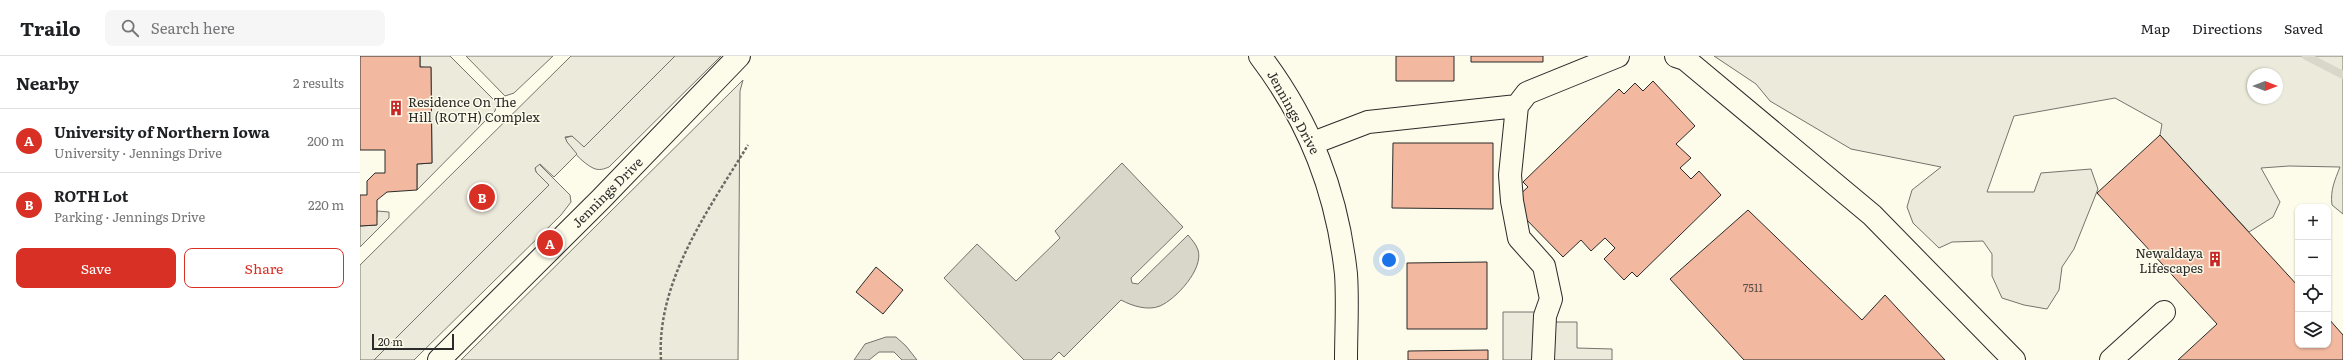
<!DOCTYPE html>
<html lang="en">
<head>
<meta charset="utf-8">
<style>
	:root { --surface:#fff; --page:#f6f6f6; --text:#202124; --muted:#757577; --line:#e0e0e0; --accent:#d93025 }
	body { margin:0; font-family:Literata,serif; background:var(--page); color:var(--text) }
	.controls { position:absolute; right:12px; bottom:12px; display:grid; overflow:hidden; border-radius:8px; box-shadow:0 1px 3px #0004 }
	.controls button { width:36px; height:36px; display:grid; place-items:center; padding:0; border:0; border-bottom:1px solid var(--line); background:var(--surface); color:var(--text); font:20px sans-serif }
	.compass { position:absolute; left:1887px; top:12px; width:36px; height:36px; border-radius:50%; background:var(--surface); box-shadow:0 1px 3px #0004; rotate:90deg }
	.scale { position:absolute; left:12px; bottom:10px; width:82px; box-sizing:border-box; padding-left:4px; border:2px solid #2b2b2b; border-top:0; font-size:11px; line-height:14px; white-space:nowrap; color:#2b2b2b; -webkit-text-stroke:3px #fdfbea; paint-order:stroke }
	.you { position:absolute; left:1029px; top:204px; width:14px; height:14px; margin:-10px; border:3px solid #fff; border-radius:50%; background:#1a73e8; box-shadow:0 0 0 6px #1a73e833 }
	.badge { display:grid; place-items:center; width:26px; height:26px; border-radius:50%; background:var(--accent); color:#fff; font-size:13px; font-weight:700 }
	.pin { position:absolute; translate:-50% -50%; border:2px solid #fff; box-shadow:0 1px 4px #0006 }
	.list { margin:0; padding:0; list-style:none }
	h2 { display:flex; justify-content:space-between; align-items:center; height:52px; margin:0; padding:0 16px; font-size:17px }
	h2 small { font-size:13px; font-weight:400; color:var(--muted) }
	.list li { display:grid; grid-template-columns:26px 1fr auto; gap:12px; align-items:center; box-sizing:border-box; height:64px; padding:0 16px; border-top:1px solid var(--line) }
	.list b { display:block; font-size:15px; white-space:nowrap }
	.list p { margin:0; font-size:13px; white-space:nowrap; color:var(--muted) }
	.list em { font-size:13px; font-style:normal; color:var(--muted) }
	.actions { display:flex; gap:8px; padding:12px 16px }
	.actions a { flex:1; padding:9px 0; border:1px solid var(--accent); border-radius:8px; text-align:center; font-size:14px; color:var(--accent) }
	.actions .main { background:var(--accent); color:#fff }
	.icon { flex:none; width:22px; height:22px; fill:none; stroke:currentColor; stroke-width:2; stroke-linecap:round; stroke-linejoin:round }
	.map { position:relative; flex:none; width:1983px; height:304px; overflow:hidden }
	header { display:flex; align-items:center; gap:24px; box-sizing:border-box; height:56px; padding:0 20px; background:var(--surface); border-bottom:1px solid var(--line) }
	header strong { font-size:19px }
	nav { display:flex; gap:22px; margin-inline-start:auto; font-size:14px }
	.search { width:280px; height:36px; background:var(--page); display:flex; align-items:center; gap:10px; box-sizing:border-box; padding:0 14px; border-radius:8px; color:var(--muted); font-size:15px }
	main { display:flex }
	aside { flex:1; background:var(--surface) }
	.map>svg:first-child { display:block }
	.green { fill:#ecebdb; stroke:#74746e; fill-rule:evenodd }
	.parking { fill:#eceadb; stroke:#74746e }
	.water { fill:#d8d7c9; stroke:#74746e }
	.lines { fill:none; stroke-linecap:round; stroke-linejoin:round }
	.stream { stroke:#d8d7c9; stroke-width:8 }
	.building { fill:#f2b8a0; stroke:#2b2b2b }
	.street-casing { stroke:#2b2b2b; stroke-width:24 }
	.path { stroke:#6a6964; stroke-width:2.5; stroke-dasharray:3 2; stroke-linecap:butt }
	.street { stroke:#fdfbea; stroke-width:22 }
	.labels { text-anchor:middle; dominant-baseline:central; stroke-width:3; stroke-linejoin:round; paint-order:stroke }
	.number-label { font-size:11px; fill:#5d4e48 }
	.poi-label { font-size:13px; fill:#2b2b2b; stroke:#fdfbea; text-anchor:start }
	.street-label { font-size:13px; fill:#2b2b2b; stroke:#fdfbea }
</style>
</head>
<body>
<header>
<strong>Trailo</strong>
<div class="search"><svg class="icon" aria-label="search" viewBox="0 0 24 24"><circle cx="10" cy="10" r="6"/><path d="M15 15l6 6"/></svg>Search here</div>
<nav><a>Map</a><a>Directions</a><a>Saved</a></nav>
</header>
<main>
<aside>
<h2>Nearby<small>2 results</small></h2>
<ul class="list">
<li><span class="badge">A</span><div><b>University of Northern Iowa</b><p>University · Jennings Drive</p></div><em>200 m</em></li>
<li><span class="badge">B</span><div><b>ROTH Lot</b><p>Parking · Jennings Drive</p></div><em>220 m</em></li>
</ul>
<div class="actions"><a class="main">Save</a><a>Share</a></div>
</aside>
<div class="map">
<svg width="1983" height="304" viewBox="0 0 1983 304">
	<rect width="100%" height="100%" fill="#fdfbea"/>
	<path class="green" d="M 60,0 L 90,0 L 137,47 L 135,55 L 57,134 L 57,108 L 72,107 L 71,12 L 60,11 Z
		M 106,0 L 193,0 L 154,37 L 145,40 Z
		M 315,0 L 361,0 L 249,111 C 244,113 239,115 233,112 C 224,108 208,92 205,82 L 212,80 L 225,90 Z
		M 1354,0 L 1983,0 L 1983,158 L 1972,149 C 1970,134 1975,124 1980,111 L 1929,110 L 1901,112 L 1920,146 L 1913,161 L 1889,176 L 1800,79 L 1802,68 L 1755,42 L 1654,60 L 1627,136 L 1674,136 L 1681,117 L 1731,113 L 1738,133 L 1714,193 L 1702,211 L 1699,234 L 1687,253 L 1664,249 L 1642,242 L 1632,220 L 1632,198 L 1623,185 L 1592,186 L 1579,192 L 1553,167 L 1547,151 L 1552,134 L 1581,111 L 1491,93 L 1410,45 L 1396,28 ZM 1893,18 L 1917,18 L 1917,42 L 1893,42 Z
		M 383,24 L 380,35 L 378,304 L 101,304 Z
		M 179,108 L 210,139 L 211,146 L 201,159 L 54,304 L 14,304 L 189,129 L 176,116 L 175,112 Z
		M 17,155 L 29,156 L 29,162 L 0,191 L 0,170 L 16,169 Z"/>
	<path class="parking" d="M 211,0 L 315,0 L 224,91 L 212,80 L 205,81 L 207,86 L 217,98 L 194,121 L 180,108 L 175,112 L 176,116 L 189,129 L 14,304 L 0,304 L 0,209 Z
		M 1143,256 L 1193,256 L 1192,266 L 1217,266 L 1217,292 L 1252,293 L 1252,304 L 1143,304 Z"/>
	<path class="water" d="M 762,107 L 823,171 L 771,222 L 772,227 L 778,228 L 828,179 C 832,184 836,188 838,194 C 844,213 816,243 800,250 C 788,255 772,250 761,244 L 704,301 L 699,296 L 691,304 L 664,304 L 584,222 L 617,188 L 656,225 L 700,182 L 695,175 Z
		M 526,281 L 536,281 L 546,290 L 557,304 L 542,304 L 534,296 L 519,296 L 509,304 L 494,304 L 505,288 Z"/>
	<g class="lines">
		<path class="stream" d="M 1946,0 L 1983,19"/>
	</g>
	<path class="building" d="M 0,0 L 60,0 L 60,11 L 71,11 L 72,107 L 57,108 L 57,134 L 27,136 L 17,144 L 17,169 L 0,170 L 0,139 L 7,139 L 7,125 L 15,117 L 25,117 L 25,94 L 0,94 Z
		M 1036,0 L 1094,0 L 1094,25 L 1036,25 Z
		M 1111,0 L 1183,0 L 1183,6 L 1111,6 Z
		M 1293,25 L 1335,70 L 1316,88 L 1331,102 L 1320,112 L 1331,123 L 1339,115 L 1361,139 L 1277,221 L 1272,216 L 1264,224 L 1244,203 L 1255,192 L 1245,182 L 1231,195 L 1221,184 L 1203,201 L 1159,156 L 1165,150 L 1157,141 L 1168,131 L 1163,126 L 1259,33 L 1264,38 L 1275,27 L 1283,35 Z
		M 1800,79 L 1938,230 L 1938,289 L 1968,289 L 1968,262 L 1983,279 L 1983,304 L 1818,304 L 1857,268 L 1737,137 Z
		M 1033,87 L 1133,87 L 1133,153 L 1032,152 Z
		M 1388,154 L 1502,264 L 1525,239 L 1585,304 L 1384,304 L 1310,223 Z
		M 1127,206 L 1127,273 L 1047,273 L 1047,207 Z
		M 516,211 L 543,234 L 523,258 L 496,236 Z
		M 1128,294 L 1128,304 L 1048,304 L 1048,295 Z"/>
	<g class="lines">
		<g class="street-casing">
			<path id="street" d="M 900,0 C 950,66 977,136 986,218 C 988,246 986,276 986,304
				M 1316,0 L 1325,3 L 1512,159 L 1654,304
				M 1157,50 L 1150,119 L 1152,145 L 1159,182 L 1184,210 L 1191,243 L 1185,260 L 1183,304
				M 953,87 L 1008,66 L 1157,50 L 1167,37 L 1258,0
				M 79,304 L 241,143 L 379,0
				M 1751,304 L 1804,256"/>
		</g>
		<path class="path" d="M 301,304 C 296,225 349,153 388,89"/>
		<use href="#street" class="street"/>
	</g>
	<defs>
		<g id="building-bare" transform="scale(1.2)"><path d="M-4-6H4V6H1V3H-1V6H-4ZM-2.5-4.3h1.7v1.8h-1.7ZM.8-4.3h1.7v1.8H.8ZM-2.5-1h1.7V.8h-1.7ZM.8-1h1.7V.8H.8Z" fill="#c62828" stroke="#fdfbea" stroke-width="2.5" paint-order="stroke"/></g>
	</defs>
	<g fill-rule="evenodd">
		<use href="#building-bare" x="36" y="52"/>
		<use href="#building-bare" x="1855" y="203"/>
	</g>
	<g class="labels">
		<g class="number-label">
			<text x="1393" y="231">7511</text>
		</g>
		<g class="poi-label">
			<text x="48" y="45">Residence On The<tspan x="48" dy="15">Hill (ROTH) Complex</tspan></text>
			<text x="1843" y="196" text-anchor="end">Newaldaya<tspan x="1843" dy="15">Lifescapes</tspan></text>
		</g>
		<g class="street-label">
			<text transform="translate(934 56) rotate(61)">Jennings Drive</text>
			<text transform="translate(247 136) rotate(-45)">Jennings Drive</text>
		</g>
	</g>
</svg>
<div class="controls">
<button>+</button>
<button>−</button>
<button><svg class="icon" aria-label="locate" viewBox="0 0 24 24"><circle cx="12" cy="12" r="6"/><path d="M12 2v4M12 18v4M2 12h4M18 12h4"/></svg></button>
<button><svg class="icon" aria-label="layers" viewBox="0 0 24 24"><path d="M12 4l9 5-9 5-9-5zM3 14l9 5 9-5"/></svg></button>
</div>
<svg class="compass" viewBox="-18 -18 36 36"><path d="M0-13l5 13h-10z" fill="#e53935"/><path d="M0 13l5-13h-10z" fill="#757577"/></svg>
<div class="scale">20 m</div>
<div class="you"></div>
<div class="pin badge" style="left:190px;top:187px">A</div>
<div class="pin badge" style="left:122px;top:141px">B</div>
</div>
</main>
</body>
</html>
